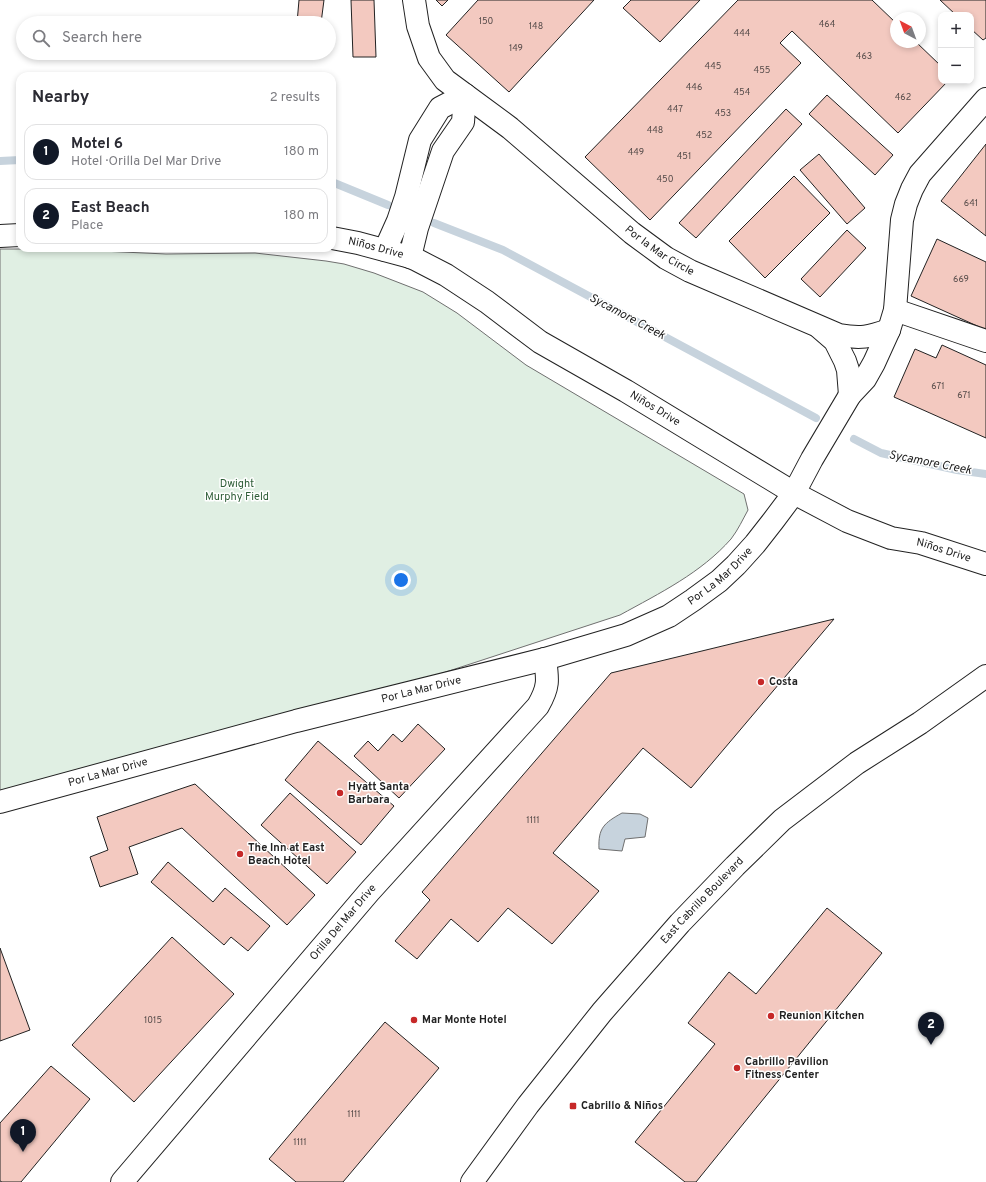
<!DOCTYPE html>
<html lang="en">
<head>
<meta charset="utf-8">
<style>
	:root { --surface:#fff; --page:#f7f7f7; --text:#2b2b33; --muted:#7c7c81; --line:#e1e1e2; --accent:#111827 }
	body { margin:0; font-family:Overpass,sans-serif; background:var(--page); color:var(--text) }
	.controls { position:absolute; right:12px; top:12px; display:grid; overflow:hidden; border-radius:8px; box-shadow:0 2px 6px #0003 }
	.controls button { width:36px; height:36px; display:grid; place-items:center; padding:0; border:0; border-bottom:1px solid var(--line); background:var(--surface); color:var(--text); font:20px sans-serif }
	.compass { position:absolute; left:890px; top:12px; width:36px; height:36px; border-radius:50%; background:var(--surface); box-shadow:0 2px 6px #0003; rotate:319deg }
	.you { position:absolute; left:401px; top:580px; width:14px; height:14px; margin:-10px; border:3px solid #fff; border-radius:50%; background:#1a73e8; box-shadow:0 0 0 6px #1a73e833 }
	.badge { display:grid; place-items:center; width:26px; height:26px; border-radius:50%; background:var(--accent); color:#fff; font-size:13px; font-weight:700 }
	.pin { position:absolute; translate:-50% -33px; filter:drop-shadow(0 1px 2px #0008) }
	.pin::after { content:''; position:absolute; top:21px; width:14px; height:12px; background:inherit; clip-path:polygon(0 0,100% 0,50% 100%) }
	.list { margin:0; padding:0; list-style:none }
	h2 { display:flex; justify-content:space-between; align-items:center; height:52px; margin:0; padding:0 16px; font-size:17px }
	h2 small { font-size:13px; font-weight:400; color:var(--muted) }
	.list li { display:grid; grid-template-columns:26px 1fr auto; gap:12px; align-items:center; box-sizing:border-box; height:56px; margin:0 8px 8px; padding:0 8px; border:1px solid var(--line); border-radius:12px }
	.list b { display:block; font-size:15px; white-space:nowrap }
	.list p { margin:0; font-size:13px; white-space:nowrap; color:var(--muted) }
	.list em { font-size:13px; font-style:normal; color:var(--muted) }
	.icon { flex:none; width:22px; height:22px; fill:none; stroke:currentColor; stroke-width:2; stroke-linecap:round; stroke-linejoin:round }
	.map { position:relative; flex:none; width:986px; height:1182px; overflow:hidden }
	.search { position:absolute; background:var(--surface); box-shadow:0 2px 6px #0003; left:16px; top:16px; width:320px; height:44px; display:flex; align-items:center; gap:10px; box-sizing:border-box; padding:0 14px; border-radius:22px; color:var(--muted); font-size:15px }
	.panel { position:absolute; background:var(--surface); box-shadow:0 2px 6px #0003; left:16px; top:72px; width:320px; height:180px; border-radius:12px }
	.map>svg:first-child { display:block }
	.green { fill:#e0efe3; stroke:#6f6f6f }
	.water { fill:#c7d3dd; stroke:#6f6f6f }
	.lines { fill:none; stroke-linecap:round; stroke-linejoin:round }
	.stream { stroke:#c7d3dd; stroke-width:8 }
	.building { fill:#f3c9c0; stroke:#222 }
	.minor-casing { stroke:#222; stroke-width:24 }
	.major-casing { stroke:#222; stroke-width:24 }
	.minor { stroke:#fff; stroke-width:22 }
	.major { stroke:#fff; stroke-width:22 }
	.poi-dot { fill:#c62828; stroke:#fff; stroke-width:1.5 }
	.labels { text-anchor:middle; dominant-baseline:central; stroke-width:3; stroke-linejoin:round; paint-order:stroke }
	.number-label { font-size:9px; fill:#564c4a }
	.street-label { font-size:11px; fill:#222; stroke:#fff }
	.park-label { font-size:11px; fill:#2f5e38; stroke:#fff }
	.poi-label { font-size:11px; font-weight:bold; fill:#222; stroke:#fff; text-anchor:start }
	.water-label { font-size:12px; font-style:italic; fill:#222; stroke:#fff }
</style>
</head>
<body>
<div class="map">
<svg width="986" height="1182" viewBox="0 0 986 1182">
	<rect width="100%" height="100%" fill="#fff"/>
	<path class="green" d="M 0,249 L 57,249 L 166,254 L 255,253 L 326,261 L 344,264 L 374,273 L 423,292 L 457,313 L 526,365 L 744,494 L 748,510 C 743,519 738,530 731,539 C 701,573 660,593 620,615 L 296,721 L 0,802 Z"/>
	<path class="water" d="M 622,813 L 640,814 L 648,818 L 645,837 L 625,839 L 622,851 L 599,849 C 598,828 604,823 622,813 Z"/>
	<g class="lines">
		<path class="stream" d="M 0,161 L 20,160
			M 332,182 L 388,205
			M 434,223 L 503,250 L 816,418
			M 854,439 L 881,453 L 957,470 L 986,474"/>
	</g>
	<path class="building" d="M 299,0 L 324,0 L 321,23 L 297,23 Z
		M 351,0 L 374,0 L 376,57 L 353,57 Z
		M 436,0 L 448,0 L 442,6 Z
		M 478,0 L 594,0 L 509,92 L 446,35 Z
		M 631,0 L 700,0 L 660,42 L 623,8 Z
		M 738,0 L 872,0 L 896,23 L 896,42 L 916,42 L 941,66 L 941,81 L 948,81 L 898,133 L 792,31 L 780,43 L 801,63 L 650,220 L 585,157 Z
		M 940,0 L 986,0 L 986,38 L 983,40 L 971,29 L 971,15 L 956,15 Z
		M 827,95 L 893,155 L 875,175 L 809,114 Z
		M 786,109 L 802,124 L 696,238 L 679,223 Z
		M 986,144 L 986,236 L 941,201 Z
		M 819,154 L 865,208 L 847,224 L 800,170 Z
		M 794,176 L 830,213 L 765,278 L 729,241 Z
		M 847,230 L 866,248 L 820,297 L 801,279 Z
		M 937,239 L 986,262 L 986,330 L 911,296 Z
		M 942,345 L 986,365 L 986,438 L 894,397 L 915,349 L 936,358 Z
		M 834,619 L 691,788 L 643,748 L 553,853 L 599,891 L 552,944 L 508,908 L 478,942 L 451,919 L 417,959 L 395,941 L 430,900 L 422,892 L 611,673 Z
		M 418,724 L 445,749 L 399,798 L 354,756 L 368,741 L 378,751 L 393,734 L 402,742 Z
		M 318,741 L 394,806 L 361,845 L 285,780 Z
		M 195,784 L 315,895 L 287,925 L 182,828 L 129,847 L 138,874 L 100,887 L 90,857 L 108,850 L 97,817 Z
		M 290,793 L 356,852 L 327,884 L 261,825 Z
		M 168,862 L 213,902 L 225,888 L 270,926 L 248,951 L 231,937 L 224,945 L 151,882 Z
		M 827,908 L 882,953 L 696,1182 L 685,1182 L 635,1142 L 715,1044 L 688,1023 L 729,972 L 756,994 Z
		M 172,937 L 234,994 L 134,1102 L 72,1045 Z
		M 0,948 L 30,1030 L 0,1041 Z
		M 385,1022 L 439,1068 L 343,1182 L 296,1182 L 269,1159 Z
		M 51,1066 L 90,1099 L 21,1182 L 2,1182 L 0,1181 L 0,1123 Z"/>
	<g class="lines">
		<g class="minor-casing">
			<g id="minor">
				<path id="s1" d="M 414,0 L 418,26 L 429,58 L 445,80 L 510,128 L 632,233 L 666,258 L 690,271 L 839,335 C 861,339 869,337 889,330"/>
				<path d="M 0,236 L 20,235"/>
				<path id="s2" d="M 332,238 L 358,243 L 410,257 L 417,260 L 446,275 L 487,302 L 540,342 L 626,391 L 794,493 L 847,521 L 891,538 L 921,543 L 986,564"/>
				<path d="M 385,250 L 398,221 L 406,197 L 420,140 L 440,108 L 465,95"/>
				<path d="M 410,257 L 417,228 L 443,151 L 463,122 L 465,95"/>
				<path d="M 895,310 L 986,341"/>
				<path d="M 820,328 L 835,341 L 845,361 L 848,370 L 850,395"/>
				<path id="s3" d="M 0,802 L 296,721 L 545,659 L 626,635 L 669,616 L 693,600 L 719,581 L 736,565 L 755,544 L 773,521 L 794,493 L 812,459 L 850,395 L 865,379 L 874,363 L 889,330 L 895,310 L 902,220 L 906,204 L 912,189 L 920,174 L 986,99"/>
				<path id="s4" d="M 122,1182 L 369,892 L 538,706 C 549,687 548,680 545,659"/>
			</g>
		</g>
		<g class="major-casing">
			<g id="major">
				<path id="s5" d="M 472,1182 L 528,1105 L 602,1012 L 680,923 L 735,866 L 782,820 L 857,763 L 920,723 L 986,676"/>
			</g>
		</g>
		<use href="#minor" class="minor"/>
		<use href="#major" class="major"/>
	</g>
	<g class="poi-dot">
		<circle cx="761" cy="682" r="4"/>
		<circle cx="340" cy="793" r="4"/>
		<circle cx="240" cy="854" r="4"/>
		<circle cx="771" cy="1016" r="4"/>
		<circle cx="414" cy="1020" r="4"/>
		<circle cx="737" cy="1068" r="4"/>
		<rect x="569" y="1102" width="8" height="8" rx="2"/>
	</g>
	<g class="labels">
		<g class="number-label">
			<text x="486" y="21">150</text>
			<text x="827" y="24">464</text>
			<text x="536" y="26">148</text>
			<text x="742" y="33">444</text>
			<text x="516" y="48">149</text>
			<text x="864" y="56">463</text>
			<text x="713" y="66">445</text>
			<text x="762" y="70">455</text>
			<text x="694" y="87">446</text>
			<text x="742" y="92">454</text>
			<text x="903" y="97">462</text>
			<text x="675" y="109">447</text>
			<text x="723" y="113">453</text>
			<text x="655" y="130">448</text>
			<text x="704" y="135">452</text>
			<text x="636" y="152">449</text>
			<text x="684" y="156">451</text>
			<text x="665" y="179">450</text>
			<text x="971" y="203">641</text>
			<text x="961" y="279">669</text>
			<text x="938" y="386">671</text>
			<text x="964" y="395">671</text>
			<text x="533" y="820">1111</text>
			<text x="153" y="1020">1015</text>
			<text x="354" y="1114">1111</text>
			<text x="300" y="1142">1111</text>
		</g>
		<g class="street-label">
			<text stroke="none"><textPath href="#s2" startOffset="45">Niños Drive</textPath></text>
			<text stroke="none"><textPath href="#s1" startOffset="362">Por la Mar Circle</textPath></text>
			<text stroke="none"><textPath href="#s2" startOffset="369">Niños Drive</textPath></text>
			<text stroke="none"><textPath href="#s2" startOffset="693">Niños Drive</textPath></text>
			<text stroke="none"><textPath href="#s3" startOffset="760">Por La Mar Drive</textPath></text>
			<text stroke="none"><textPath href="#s3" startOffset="436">Por La Mar Drive</textPath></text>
			<text stroke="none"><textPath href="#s3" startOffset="112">Por La Mar Drive</textPath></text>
			<text stroke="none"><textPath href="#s5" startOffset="364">East Cabrillo Boulevard</textPath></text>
			<text stroke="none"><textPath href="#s4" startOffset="341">Orilla Del Mar Drive</textPath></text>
		</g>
		<g class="park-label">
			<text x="237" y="484">Dwight<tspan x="237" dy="13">Murphy Field</tspan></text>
		</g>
		<g class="poi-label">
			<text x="769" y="682">Costa</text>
			<text x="348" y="787">Hyatt Santa<tspan x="348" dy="13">Barbara</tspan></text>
			<text x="248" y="848">The Inn at East<tspan x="248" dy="13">Beach Hotel</tspan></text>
			<text x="779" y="1016">Reunion Kitchen</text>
			<text x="422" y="1020">Mar Monte Hotel</text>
			<text x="745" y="1062">Cabrillo Pavilion<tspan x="745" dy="13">Fitness Center</tspan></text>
			<text x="581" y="1106">Cabrillo &amp; Niños</text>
		</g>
		<g class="water-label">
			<text transform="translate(627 317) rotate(28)">Sycamore Creek</text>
			<text transform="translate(930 463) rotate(11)">Sycamore Creek</text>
		</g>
	</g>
</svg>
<div class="controls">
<button>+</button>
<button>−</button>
</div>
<svg class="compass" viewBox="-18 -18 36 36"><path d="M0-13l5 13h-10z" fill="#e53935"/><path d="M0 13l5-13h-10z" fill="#7c7c81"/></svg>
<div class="you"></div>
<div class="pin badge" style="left:23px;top:1152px">1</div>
<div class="pin badge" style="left:931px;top:1045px">2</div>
<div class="search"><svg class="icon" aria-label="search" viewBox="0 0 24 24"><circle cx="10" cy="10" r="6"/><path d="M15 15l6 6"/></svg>Search here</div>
<section class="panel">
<h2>Nearby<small>2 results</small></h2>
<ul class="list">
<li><span class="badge">1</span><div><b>Motel 6</b><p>Hotel · Orilla Del Mar Drive</p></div><em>180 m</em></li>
<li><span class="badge">2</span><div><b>East Beach</b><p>Place</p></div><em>180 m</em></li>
</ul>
</section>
</div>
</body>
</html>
